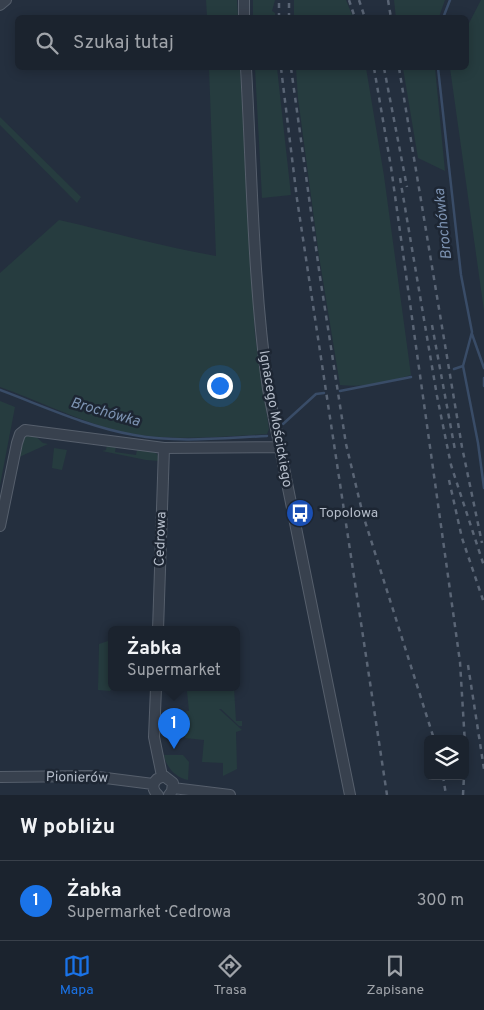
<!DOCTYPE html>
<html lang="pl">
<head>
<meta charset="utf-8">
<style>
	:root { --surface:#1b232e; --page:#242b36; --text:#f1f3f6; --muted:#a0a4aa; --line:#39404a; --accent:#1a73e8 }
	body { margin:0; font-family:Overpass,sans-serif; background:var(--page); color:var(--text) }
	.controls { position:absolute; right:15px; bottom:15px; display:grid; overflow:hidden; border-radius:8px; box-shadow:0 2px 12px #0003 }
	.controls button { width:45px; height:45px; display:grid; place-items:center; padding:0; border:0; border-bottom:1px solid var(--line); background:var(--surface); color:var(--text); font:25px sans-serif }
	.you { position:absolute; left:219px; top:385px; width:18px; height:18px; margin:-12px; border:4px solid #fff; border-radius:50%; background:#1a73e8; box-shadow:0 0 0 8px #1a73e833 }
	.badge { display:grid; place-items:center; width:32px; height:32px; border-radius:50%; background:var(--accent); color:#fff; font-size:16px; font-weight:700 }
	.pin { position:absolute; translate:-50% -41px; filter:drop-shadow(0 1px 2px #0008) }
	.pin::after { content:''; position:absolute; top:26px; width:18px; height:15px; background:inherit; clip-path:polygon(0 0,100% 0,50% 100%) }
	.popup { position:absolute; left:108px; top:626px; width:132px; height:65px; box-sizing:border-box; display:grid; place-content:center; border-radius:8px; background:var(--surface); filter:drop-shadow(0 1px 4px #0005); font-size:16px; white-space:nowrap; color:var(--muted) }
	.popup b { font-size:19px; color:var(--text) }
	.popup::after { content:''; position:absolute; left:50%; top:100%; margin-left:-10px; border:10px solid transparent; border-top-color:var(--surface) }
	.list { margin:0; padding:0; list-style:none }
	h2 { display:flex; justify-content:space-between; align-items:center; height:65px; margin:0; padding:0 20px; font-size:21px }
	h2 small { font-size:16px; font-weight:400; color:var(--muted) }
	.list li { display:grid; grid-template-columns:32px 1fr auto; gap:15px; align-items:center; box-sizing:border-box; height:80px; padding:0 20px; border-top:1px solid var(--line) }
	.list b { display:block; font-size:19px; white-space:nowrap }
	.list p { margin:0; font-size:16px; white-space:nowrap; color:var(--muted) }
	.list em { font-size:16px; font-style:normal; color:var(--muted) }
	.icon { flex:none; width:28px; height:28px; fill:none; stroke:currentColor; stroke-width:2; stroke-linecap:round; stroke-linejoin:round }
	.map { position:relative; flex:none; width:484px; height:795px; overflow:hidden }
	.search { position:absolute; background:var(--surface); box-shadow:0 2px 12px #0003; left:15px; right:15px; top:15px; height:55px; display:flex; align-items:center; gap:12px; box-sizing:border-box; padding:0 18px; border-radius:8px; color:var(--muted); font-size:19px }
	.sheet { height:145px; background:var(--surface) }
	nav { display:flex; justify-content:space-around; align-items:center; box-sizing:border-box; height:70px; border-top:1px solid var(--line); background:var(--surface); font-size:14px; color:var(--muted) }
	nav a { display:grid; justify-items:center; gap:2px }
	nav .on { color:var(--accent) }
	.map>svg:first-child { display:block }
	.green { fill:#263c3f }
	.lines { fill:none; stroke-linecap:round; stroke-linejoin:round }
	.stream { stroke:#394c67; stroke-width:2.5 }
	.minor-casing { stroke:#565f6c; stroke-width:12 }
	.minor { stroke:#38414e; stroke-width:10 }
	.rail { stroke:#5a6575; stroke-width:2.5; stroke-dasharray:5 5; stroke-linecap:butt }
	.labels { text-anchor:middle; dominant-baseline:central; stroke-width:5; stroke-linejoin:round; paint-order:stroke }
	.street-label { font-size:14px; fill:#b4bcc9; stroke:#1d2633 }
	.poi-label { font-size:14px; fill:#b4bcc9; stroke:#1d2633; text-anchor:start }
	.water-label { font-size:15px; font-style:italic; fill:#7c92b1; stroke:#1d2633 }
</style>
</head>
<body>
<div class="map">
<svg width="484" height="795" viewBox="0 0 484 795">
	<rect width="100%" height="100%" fill="#242f3e"/>
	<path class="green" d="M 206,0 L 237,0 L 238,17 L 207,17 Z
		M 253,0 L 275,0 L 272,11 L 275,13 L 275,17 L 253,17 Z
		M 294,0 L 346,0 L 353,17 L 294,17 Z
		M 394,0 L 445,0 L 439,17 L 396,18 Z
		M 481,0 L 484,0 L 484,311 L 450,68 L 466,68 L 467,27 Z
		M 209,68 L 240,68 L 255,335 L 269,429 L 267,434 C 215,437 158,443 107,428 C 71,417 36,400 0,387 L 0,273 L 59,220 C 112,232 163,247 216,256 Z
		M 255,68 L 277,68 L 291,195 L 262,198 Z
		M 296,68 L 366,68 L 384,176 L 411,375 C 389,382 364,388 340,385 L 319,256 L 298,98 Z
		M 403,68 L 435,68 L 445,171 L 418,158 Z
		M 0,117 L 81,197 L 77,203 L 0,125 Z
		M 0,401 L 15,407 L 0,485 Z
		M 32,433 L 43,443 L 48,444 L 17,458 L 25,434 Z
		M 107,445 L 116,446 L 115,452 L 136,455 L 137,450 C 148,450 158,449 160,461 L 146,460 L 102,451 L 106,450 Z
		M 54,448 L 67,450 L 62,470 L 52,468 Z
		M 111,640 L 112,688 L 110,691 L 98,690 L 99,644 Z
		M 190,688 L 234,688 L 236,721 L 242,721 L 242,726 L 239,726 L 221,709 L 219,709 L 242,730 L 236,732 L 237,769 L 223,776 L 223,763 L 202,762 L 204,740 L 185,738 L 185,729 L 188,729 L 186,711 L 189,711 L 187,691 L 190,691 Z
		M 164,755 L 183,755 L 189,762 L 188,780 C 177,779 165,766 164,755 Z"/>
	<g class="lines">
		<path class="stream" d="M 443,18 L 450,0
			M 438,68 L 461,275 L 472,332 L 463,366 L 454,369
			M 472,334 L 484,368
			M 463,366 L 478,443 L 484,488
			M 484,378 L 484,386
			M 0,390 C 43,406 88,427 134,435 C 177,443 223,438 267,436
			M 340,391 L 411,377
			M 283,424 L 316,394 L 324,393"/>
		<g class="minor-casing">
			<path id="minor" d="M 244,0 L 244,18
				M 0,5 L 6,0
				M 246,68 C 252,175 253,283 268,389 L 350,795
				M 0,526 L 17,443 L 20,434 L 25,430 L 164,448 L 279,447
				M 158,630 L 164,448
				M 156,688 L 154,737 L 162,776
				M 0,777 L 90,776 L 153,784
				M 173,788 L 230,795
				M 158,795 C 152,790 152,784 157,779 L 164,776 L 173,783 L 172,791 L 169,795"/>
		</g>
		<use href="#minor" class="minor"/>
		<path class="rail" d="M 349,0 L 355,18
			M 359,0 L 365,18
			M 388,0 L 391,18
			M 279,18 L 279,0
			M 289,18 L 289,0
			M 281,68 L 297,199 L 387,795
			M 291,68 L 320,277 L 346,444 L 363,515 L 434,739
			M 374,68 L 391,167 L 460,662 L 465,744
			M 384,68 L 407,187
			M 399,68 L 462,447 L 482,543
			M 400,178 L 437,396 L 451,465 L 484,566
			M 432,325 L 455,450
			M 449,480 L 462,538 L 484,603
			M 468,665 L 484,769
			M 443,776 L 446,795
			M 463,795 L 464,776"/>
	</g>
	<defs>
		<g id="bus-disc" transform="scale(1.4375)"><circle r="9.5" fill="#1a4fb4" stroke="#1d2633"/><path d="M-5-6H5V4H4V6H2V4H-2V6H-4V4H-5ZM-3.5-4V0h7V-4ZM-3.5 1.2v1.5H-2V1.2ZM2 1.2v1.5H3.5V1.2Z" fill="#fff"/></g>
	</defs>
	<g fill-rule="evenodd">
		<use href="#bus-disc" x="300" y="513"/>
	</g>
	<g class="labels">
		<g class="street-label">
			<text transform="translate(275 419) rotate(80)">Ignacego Mościckiego</text>
			<text transform="translate(161 539) rotate(-88)">Cedrowa</text>
			<text transform="translate(77 778) rotate(1)">Pionierów</text>
		</g>
		<g class="poi-label">
			<text x="319" y="513">Topolowa</text>
		</g>
		<g class="water-label">
			<text transform="translate(444 224) rotate(-96)">Brochówka</text>
			<text transform="translate(105 413) rotate(16)">Brochówka</text>
		</g>
	</g>
</svg>
<div class="controls">
<button><svg class="icon" aria-label="layers" viewBox="0 0 24 24"><path d="M12 4l9 5-9 5-9-5zM3 14l9 5 9-5"/></svg></button>
</div>
<div class="you"></div>
<div class="pin badge" style="left:174px;top:749px">1</div>
<div class="popup"><b>Żabka</b>Supermarket</div>
<div class="search"><svg class="icon" aria-label="search" viewBox="0 0 24 24"><circle cx="10" cy="10" r="6"/><path d="M15 15l6 6"/></svg>Szukaj tutaj</div>
</div>
<section class="sheet">
<h2>W pobliżu<small></small></h2>
<ul class="list">
<li><span class="badge">1</span><div><b>Żabka</b><p>Supermarket · Cedrowa</p></div><em>300 m</em></li>
</ul>
</section>
<nav>
<a class="on"><svg class="icon" aria-label="map" viewBox="0 0 24 24"><path d="M3 6l6-2 6 2 6-2v14l-6 2-6-2-6 2zM9 4v14M15 6v14"/></svg>Mapa</a>
<a><svg class="icon" aria-label="directions" viewBox="0 0 24 24"><path d="M12 3l9 9-9 9-9-9zM9 14v-3h6M13 9l2 2-2 2"/></svg>Trasa</a>
<a><svg class="icon" aria-label="saved" viewBox="0 0 24 24"><path d="M7 4h10v16l-5-4-5 4z"/></svg>Zapisane</a>
</nav>
</body>
</html>
